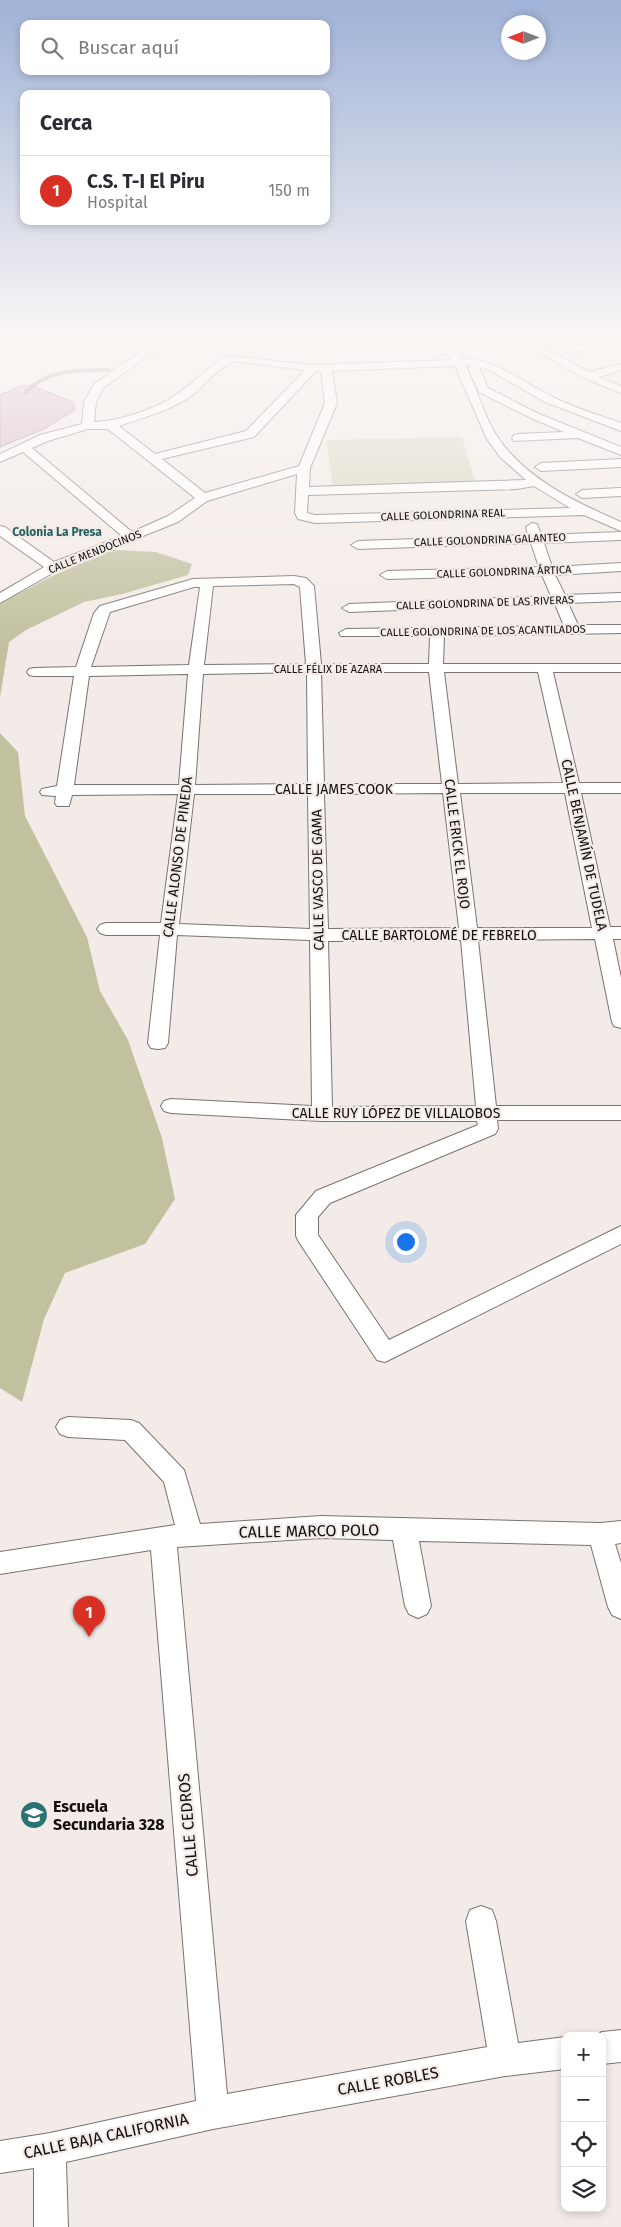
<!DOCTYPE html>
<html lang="es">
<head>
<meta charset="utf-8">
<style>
	:root { --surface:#fff; --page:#f2f2f3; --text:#2b2b33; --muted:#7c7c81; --line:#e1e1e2; --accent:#d93025 }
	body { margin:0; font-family:"Fira Sans",sans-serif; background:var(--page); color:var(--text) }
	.controls { position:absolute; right:15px; bottom:15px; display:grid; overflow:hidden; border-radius:10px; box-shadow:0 2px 8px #0003 }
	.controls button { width:45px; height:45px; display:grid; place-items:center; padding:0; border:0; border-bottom:1px solid var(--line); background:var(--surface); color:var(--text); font:25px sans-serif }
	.compass { position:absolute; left:501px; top:15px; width:45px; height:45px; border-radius:50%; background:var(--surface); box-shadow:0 2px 8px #0003; rotate:270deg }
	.you { position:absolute; left:405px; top:1241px; width:18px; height:18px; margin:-12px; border:4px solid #fff; border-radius:50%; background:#1a73e8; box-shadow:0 0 0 8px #1a73e833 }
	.badge { display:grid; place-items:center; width:32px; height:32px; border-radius:50%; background:var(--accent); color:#fff; font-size:16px; font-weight:700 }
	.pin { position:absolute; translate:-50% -41px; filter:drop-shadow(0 1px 2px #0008) }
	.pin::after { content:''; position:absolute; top:26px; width:18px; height:15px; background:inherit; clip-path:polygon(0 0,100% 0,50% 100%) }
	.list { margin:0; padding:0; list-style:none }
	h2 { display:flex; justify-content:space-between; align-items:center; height:65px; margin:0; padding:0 20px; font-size:21px }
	h2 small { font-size:16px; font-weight:400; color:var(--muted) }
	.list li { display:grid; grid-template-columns:32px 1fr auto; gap:15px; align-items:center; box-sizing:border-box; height:70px; padding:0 20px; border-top:1px solid var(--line) }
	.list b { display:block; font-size:19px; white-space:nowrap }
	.list p { margin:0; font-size:16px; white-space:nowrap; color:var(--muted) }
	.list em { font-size:16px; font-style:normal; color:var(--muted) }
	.icon { flex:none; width:28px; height:28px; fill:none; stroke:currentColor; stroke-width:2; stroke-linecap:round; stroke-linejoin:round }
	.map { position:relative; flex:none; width:621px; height:2227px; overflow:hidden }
	.search { position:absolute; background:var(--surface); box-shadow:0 2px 8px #0003; left:20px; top:20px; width:310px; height:55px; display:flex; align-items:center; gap:12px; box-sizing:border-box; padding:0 18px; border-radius:10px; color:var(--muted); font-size:19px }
	.panel { position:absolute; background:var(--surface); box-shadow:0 2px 8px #0003; left:20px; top:90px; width:310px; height:135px; border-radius:10px }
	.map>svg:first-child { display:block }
	.green { fill:#d6d7bf }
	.forest { fill:#c1c19f }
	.water { fill:#d3afbe; stroke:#997f89 }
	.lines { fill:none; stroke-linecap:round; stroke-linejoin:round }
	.stream { stroke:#997f89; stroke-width:4 }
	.minor-casing { stroke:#7a7370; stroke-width:2 }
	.minor { fill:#fff; fill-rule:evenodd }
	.labels { text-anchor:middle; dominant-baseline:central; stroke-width:4.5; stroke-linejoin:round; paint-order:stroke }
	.far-street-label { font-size:11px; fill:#120f0e; stroke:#f3ebe7 }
	.far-neighbourhood-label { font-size:12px; font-weight:bold; fill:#256061; stroke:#f3ebe7 }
	.street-label { font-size:14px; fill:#120f0e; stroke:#f3ebe7 }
	.near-street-label { font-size:16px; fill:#120f0e; stroke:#f3ebe7 }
	.near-poi-label { font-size:16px; font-weight:bold; fill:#120f0e; stroke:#f3ebe7; text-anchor:start }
</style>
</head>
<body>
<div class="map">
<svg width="621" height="2227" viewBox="0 0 621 2227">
	<rect width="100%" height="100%" fill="#f3ebe7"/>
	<path class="green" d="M 462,437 L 475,482 L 333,486 L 326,440 Z"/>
	<path class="forest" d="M 113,550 L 156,552 L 192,564 L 188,575 L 122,594 L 84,602 L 26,630 L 9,642 L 0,698 L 0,603 L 82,561 Z
		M 0,733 L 18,752 L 25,816 L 87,937 L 100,991 L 128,1040 L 162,1138 L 175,1199 L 145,1244 L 65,1273 L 44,1319 L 22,1402 L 0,1388 Z"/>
	<path class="water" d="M 31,385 L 73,402 L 75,410 L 44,429 L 0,447 L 0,395 L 20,386 Z"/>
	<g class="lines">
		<path class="stream" d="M 26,392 C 48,369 79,370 109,370"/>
		<g class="minor-casing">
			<path id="minor" d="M 2,334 L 16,334 L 0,342 L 0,335 Z
				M 167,334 L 179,334 L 103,388 L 96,402 L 94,422 C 121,421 163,407 184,389 C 199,378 211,364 227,356 L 313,365 L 451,360 L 438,343 L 318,347 L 313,344 L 318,341 L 431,337 L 429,334 C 446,334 453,344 462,359 C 496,358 523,383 553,397 C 574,408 598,415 621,423 L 621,431 L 545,402 L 489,370 L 479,367 L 488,388 L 539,414 L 621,447 L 621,455 L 578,438 L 514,441 L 512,438 L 514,435 L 518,434 L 564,432 L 531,418 L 479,392 L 468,368 L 472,365 L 465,366 C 476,385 481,406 491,426 C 517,475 573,501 621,522 L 621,531 L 584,515 L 315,523 L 298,519 L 295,513 L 297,474 L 207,501 L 178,522 L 58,570 L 0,603 L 0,593 L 44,567 L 0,536 L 0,526 L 5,527 L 54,562 L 122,536 L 23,452 L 0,462 L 0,454 L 40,435 L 82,424 L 84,402 L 94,384 ZM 233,361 L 305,370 L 246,431 L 155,454 L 119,426 C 144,417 170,411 191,396 C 205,385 216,370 233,361 ZM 455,366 L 487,439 L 500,457 L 526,480 L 309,487 L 310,468 L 337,403 L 332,371 ZM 316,371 L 321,371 L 325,403 L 299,466 L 205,493 L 162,459 L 254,437 ZM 88,429 L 108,429 L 195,498 L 168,516 L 132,532 L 32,448 L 48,441 ZM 534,486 L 570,508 L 315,515 L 307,513 L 308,495 L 517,489 Z
				M 507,334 L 520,334 L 589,372 L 621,364 L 621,370 L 599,377 L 621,386 L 621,393 L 584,378 Z
				M 617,335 L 621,336 L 621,340 L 569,354 L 564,351 L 565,349 Z
				M 621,459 L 621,467 L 541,471 L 535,467 L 541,463 Z
				M 621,488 L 621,496 L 582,498 L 576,494 L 582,490 Z
				M 532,523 L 537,524 L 541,535 L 621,532 L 621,540 L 544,543 L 552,567 L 621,563 L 621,571 L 555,575 L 565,595 L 621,593 L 621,601 L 568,603 L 578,625 L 621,625 L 621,633 L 444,636 L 443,664 L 621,664 L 621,672 L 553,672 L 579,783 L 621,783 L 621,793 L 581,793 L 610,927 L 621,927 L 621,939 L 613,939 L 621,978 L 621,1028 L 614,1026 L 612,1022 L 595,939 L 478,940 L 496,1106 L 621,1106 L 621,1120 L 497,1120 L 498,1129 L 495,1134 L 330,1203 L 318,1217 L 318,1235 L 389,1340 L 621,1226 L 621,1244 L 385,1362 L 377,1360 L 299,1242 L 296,1236 L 296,1215 L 316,1191 L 478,1125 L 477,1121 L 322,1121 L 171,1113 L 164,1111 L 161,1106 L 164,1101 L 171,1099 L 312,1106 L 310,940 L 177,935 L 168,1043 L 165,1048 L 158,1049 L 151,1048 L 148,1043 L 160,935 L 106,935 L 100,933 L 97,929 L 100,925 L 106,923 L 161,923 L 178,794 L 72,795 L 69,806 L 57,806 L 55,803 L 56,796 L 42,795 L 40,792 L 42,789 L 57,786 L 74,676 L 34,676 L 29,675 L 27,672 L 29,669 L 34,668 L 76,667 L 94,613 L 100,606 L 193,579 L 294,576 L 306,578 L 314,586 L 321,664 L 429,664 L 430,636 L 341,636 L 339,633 L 346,629 L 564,626 L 555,604 L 349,612 L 342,608 L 349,604 L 551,596 L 542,575 L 387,579 L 380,575 L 387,571 L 539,567 L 531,543 L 358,549 L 351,545 L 358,541 L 528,535 L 526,527 ZM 294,584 L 300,587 L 306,664 L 204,665 L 213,586 ZM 194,587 L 200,587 L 189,665 L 91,667 L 110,612 ZM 307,672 L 308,784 L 195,785 L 203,674 ZM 321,672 L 429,672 L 442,784 L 324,784 ZM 444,672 L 538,672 L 563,783 L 458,784 ZM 188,674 L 179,785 L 74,785 L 89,676 ZM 443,793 L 459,928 L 328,929 L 324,794 ZM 460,793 L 565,793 L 592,928 L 477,928 ZM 194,794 L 308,794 L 310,929 L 179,924 ZM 461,940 L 476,1106 L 332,1107 L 328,941 Z
				M 68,1417 L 131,1420 L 139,1423 L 184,1470 L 200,1524 L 321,1516 L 600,1523 L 621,1521 L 621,1543 L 615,1544 L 621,1563 L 621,1619 L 612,1615 L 608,1607 L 591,1545 L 419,1541 L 431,1606 L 427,1614 L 418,1618 L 409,1614 L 405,1606 L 393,1540 L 321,1538 L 177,1547 L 227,2094 L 487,2047 L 466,1921 L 470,1910 L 481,1906 L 492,1910 L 496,1921 L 518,2043 L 565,2037 L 565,2069 L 505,2076 L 213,2129 L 66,2162 L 68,2227 L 34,2227 L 34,2168 L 0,2173 L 0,2141 L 50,2133 L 196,2101 L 151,1550 L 0,1574 L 0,1552 L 175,1525 L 164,1482 L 125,1440 L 68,1437 L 60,1434 L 56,1427 L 60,1420 Z
				M 621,2030 L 621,2062 L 602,2064 L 602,2036 L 594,2036 L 602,2032 Z"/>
		</g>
		<use href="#minor" class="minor"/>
	</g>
	<linearGradient id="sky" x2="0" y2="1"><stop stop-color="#9fb2d7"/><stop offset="0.52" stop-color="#faf6f4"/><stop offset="1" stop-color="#faf6f4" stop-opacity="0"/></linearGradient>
	<rect width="621" height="646" fill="url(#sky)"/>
	<defs>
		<g id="school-disc" transform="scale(1.4375)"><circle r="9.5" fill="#297375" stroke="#f3ebe7"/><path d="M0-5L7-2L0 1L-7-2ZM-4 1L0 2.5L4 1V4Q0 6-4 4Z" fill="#fff"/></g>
	</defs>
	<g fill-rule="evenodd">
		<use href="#school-disc" x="34" y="1815"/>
	</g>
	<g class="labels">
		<g class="far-street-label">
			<text transform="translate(443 515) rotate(-2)">CALLE GOLONDRINA REAL</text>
			<text transform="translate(490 540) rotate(-2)">CALLE GOLONDRINA GALANTEO</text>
			<text transform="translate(95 552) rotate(-22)">CALLE MENDOCINOS</text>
			<text transform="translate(504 572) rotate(-2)">CALLE GOLONDRINA ÁRTICA</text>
			<text transform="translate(485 603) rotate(-2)">CALLE GOLONDRINA DE LAS RIVERAS</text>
			<text transform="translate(483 631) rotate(-1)">CALLE GOLONDRINA DE LOS ACANTILADOS</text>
			<text x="328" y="669">CALLE FÉLIX DE AZARA</text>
		</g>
		<g class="far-neighbourhood-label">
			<text x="57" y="532">Colonia La Presa</text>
		</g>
		<g class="street-label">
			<text x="334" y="789">CALLE JAMES COOK</text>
			<text transform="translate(457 844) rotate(83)">CALLE ERICK EL ROJO</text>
			<text transform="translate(584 845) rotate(78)">CALLE BENJAMÍN DE TUDELA</text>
			<text transform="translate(178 857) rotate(-83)">CALLE ALONSO DE PINEDA</text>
			<text transform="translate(318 880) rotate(-91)">CALLE VASCO DE GAMA</text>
			<text x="439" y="935">CALLE BARTOLOMÉ DE FEBRELO</text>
			<text x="396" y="1113">CALLE RUY LÓPEZ DE VILLALOBOS</text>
		</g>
		<g class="near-street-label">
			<text transform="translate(309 1531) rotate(-1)">CALLE MARCO POLO</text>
			<text transform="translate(188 1825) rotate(-95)">CALLE CEDROS</text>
			<text transform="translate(388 2081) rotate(-10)">CALLE ROBLES</text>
			<text transform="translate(106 2136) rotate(-12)">CALLE BAJA CALIFORNIA</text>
		</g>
		<g class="near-poi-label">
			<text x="53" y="1806">Escuela<tspan x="53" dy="18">Secundaria 328</tspan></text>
		</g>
	</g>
</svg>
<div class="controls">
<button>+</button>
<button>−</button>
<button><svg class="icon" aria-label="locate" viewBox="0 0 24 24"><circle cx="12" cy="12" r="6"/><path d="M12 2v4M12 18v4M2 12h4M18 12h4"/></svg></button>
<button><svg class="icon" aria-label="layers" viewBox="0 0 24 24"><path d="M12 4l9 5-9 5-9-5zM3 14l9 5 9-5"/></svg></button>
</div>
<svg class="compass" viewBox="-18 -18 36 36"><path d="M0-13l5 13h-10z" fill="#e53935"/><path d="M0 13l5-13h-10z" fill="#7c7c81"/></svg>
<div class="you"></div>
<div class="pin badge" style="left:89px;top:1637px">1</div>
<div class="search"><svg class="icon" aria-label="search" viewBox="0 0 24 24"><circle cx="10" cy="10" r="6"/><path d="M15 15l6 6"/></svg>Buscar aquí</div>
<section class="panel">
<h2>Cerca<small></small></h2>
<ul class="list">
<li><span class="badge">1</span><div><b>C.S. T-I El Piru</b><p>Hospital</p></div><em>150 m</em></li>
</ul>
</section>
</div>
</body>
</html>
